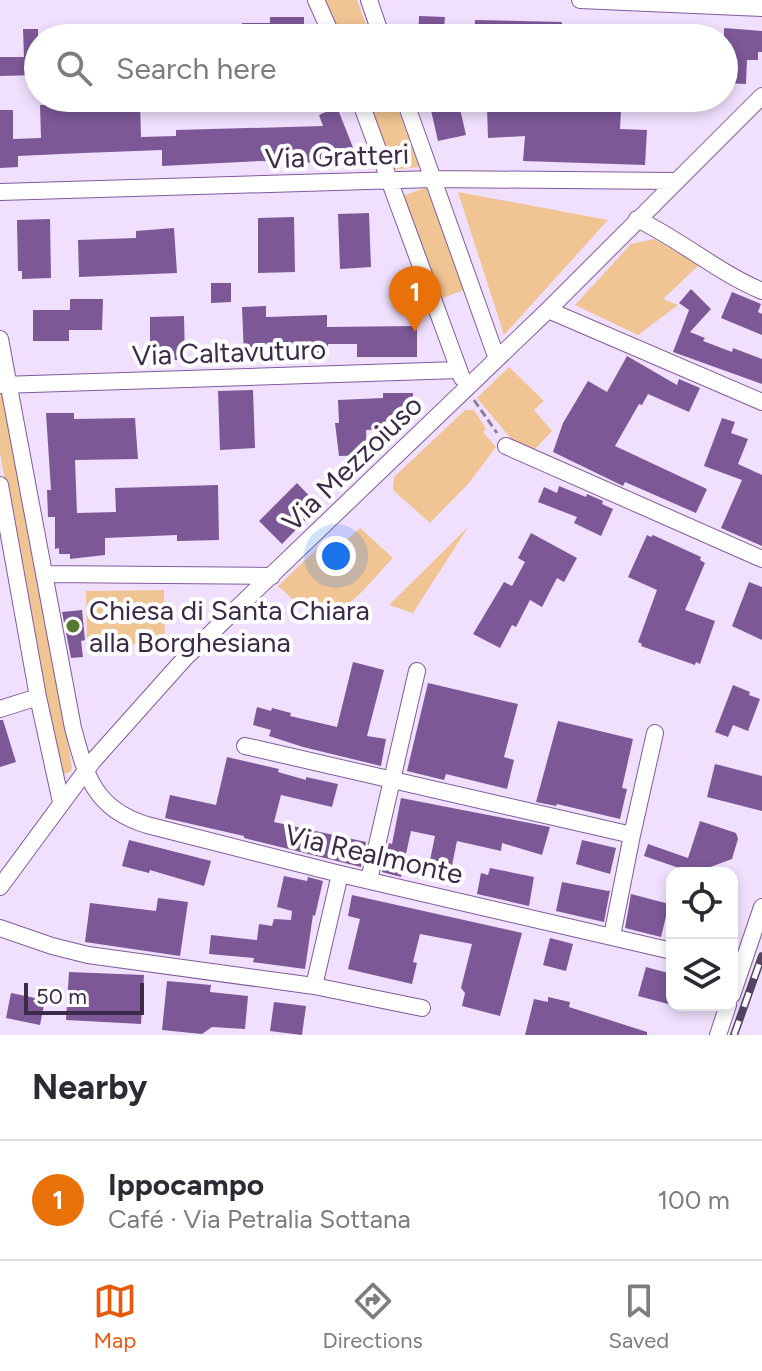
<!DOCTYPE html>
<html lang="en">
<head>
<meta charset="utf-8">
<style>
	:root { --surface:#fff; --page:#f7f7f7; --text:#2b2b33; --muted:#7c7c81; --line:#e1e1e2; --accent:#ea580c }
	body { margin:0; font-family:Figtree,sans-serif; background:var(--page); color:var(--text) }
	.controls { position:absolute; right:24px; bottom:24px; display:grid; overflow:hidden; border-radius:16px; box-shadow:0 4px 12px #0003 }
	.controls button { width:72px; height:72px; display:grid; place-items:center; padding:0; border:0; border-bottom:2px solid var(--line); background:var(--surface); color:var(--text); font:40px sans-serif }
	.scale { position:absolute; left:24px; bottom:20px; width:120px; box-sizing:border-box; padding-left:8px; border:4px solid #3b2b48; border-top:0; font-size:22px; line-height:28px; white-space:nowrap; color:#3b2b48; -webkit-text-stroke:6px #fff; paint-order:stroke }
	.you { position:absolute; left:336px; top:556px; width:28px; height:28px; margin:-20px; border:6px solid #fff; border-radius:50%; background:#1a73e8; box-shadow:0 0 0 12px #1a73e833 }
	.badge { display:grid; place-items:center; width:52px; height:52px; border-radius:50%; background:var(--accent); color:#fff; font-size:26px; font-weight:700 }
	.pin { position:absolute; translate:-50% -66px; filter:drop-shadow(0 2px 4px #0008) }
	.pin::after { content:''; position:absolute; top:42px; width:28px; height:24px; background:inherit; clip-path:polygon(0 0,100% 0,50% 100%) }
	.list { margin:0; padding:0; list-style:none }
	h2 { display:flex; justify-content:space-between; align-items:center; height:104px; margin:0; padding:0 32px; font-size:34px }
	h2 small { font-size:26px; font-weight:400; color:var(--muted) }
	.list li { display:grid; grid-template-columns:52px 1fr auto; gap:24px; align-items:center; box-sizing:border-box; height:120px; padding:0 32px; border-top:2px solid var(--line) }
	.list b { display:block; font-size:30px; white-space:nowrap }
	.list p { margin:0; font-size:26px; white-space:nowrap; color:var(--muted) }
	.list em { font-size:26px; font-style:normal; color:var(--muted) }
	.icon { flex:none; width:44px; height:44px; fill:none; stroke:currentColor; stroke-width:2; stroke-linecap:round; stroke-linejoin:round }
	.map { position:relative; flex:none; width:762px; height:1035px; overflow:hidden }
	.search { position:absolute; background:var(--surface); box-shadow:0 4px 12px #0003; left:24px; right:24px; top:24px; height:88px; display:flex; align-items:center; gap:20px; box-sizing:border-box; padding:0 28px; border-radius:44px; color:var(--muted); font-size:30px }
	.sheet { height:224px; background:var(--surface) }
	nav { display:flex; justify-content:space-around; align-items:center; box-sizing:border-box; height:112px; border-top:2px solid var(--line); background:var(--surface); font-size:22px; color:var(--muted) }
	nav a { display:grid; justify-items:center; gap:4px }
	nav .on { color:var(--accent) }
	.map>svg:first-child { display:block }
	.green { fill:#f1c493 }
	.building { fill:#7c5897 }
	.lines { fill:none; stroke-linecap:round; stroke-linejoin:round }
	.street-casing { stroke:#815b9d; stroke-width:18 }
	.path { stroke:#8e7e9b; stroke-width:3; stroke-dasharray:8 4; stroke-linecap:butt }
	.street { stroke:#fff; stroke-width:16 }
	.rail-casing { stroke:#544461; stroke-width:8 }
	.rail { stroke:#fff; stroke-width:5; stroke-dasharray:15; stroke-linecap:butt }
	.poi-dot { fill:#58782f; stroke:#fff; stroke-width:3 }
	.labels { text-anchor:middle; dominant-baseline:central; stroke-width:8; stroke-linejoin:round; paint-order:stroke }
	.street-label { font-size:28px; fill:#3b2b48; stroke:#fff }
	.poi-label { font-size:28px; fill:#3b2b48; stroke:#fff; text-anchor:start }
</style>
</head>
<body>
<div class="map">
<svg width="762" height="1035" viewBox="0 0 762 1035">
	<rect width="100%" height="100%" fill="#f0e0fe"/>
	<path class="green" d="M 323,0 L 357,0 L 371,38 L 338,38 Z
		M 362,98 L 394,98 L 419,167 L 391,170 Z
		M 427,187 L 464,290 L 440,299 L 403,196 Z
		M 458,192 L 608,220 L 504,335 Z
		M 654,239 L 699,265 L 663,299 L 678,305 L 638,335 L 575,305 L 631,244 Z
		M 509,367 L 544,401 L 534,410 L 552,431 L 533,451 L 513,441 L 477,398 Z
		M 0,393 L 3,396 L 72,767 L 71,771 L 63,775 L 55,760 L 0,453 Z
		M 465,410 L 474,410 L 486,429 L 483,432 L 496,447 L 469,483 L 430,523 L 393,490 L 394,477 Z
		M 468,527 L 413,613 L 389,605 Z
		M 360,528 L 393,558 C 374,577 338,629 308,611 C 297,605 288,594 278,586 L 322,544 L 332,553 Z
		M 164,590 L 165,644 L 87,645 L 86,591 Z"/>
	<path class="building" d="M 419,16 L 445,17 L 443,38 L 418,38 Z
		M 270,17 L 304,17 L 304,38 L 242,38 L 242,23 L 270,23 Z
		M 475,20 L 562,22 L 561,38 L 477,38 L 477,34 L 474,34 Z
		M 724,28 L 762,31 L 762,52 L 758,52 L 758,60 L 747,60 L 746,84 L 724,83 Z
		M 23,29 L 38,29 L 38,75 L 0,76 L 0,57 L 24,57 Z
		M 458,100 L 466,135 L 438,141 L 430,106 Z
		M 140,102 L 141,137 L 176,136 L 176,130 L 323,126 L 319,115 L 337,107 L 356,155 L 337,163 L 336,159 L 324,163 L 259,161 L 162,166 L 162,150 L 83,153 L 18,156 L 18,167 L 0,168 L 0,110 L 13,110 L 13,139 L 41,138 L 40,105 Z
		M 570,105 L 621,110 L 620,129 L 647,130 L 645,165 L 523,161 L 525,136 L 488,138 L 487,107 L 570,109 Z
		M 369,213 L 371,267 L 340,269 L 338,214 Z
		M 294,217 L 295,272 L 258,273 L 258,218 Z
		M 50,219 L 51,278 L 22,279 L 22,271 L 18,271 L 17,220 Z
		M 174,228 L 177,273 L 79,277 L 78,240 L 136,238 L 136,231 Z
		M 211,283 L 231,283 L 231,302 L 211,303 Z
		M 691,289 L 711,309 L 690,332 L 705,338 L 703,341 L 732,352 L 733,348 L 762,359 L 762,384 L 673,352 L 689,310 L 679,303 Z
		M 732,292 L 761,304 L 758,312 L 762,314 L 762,335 L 721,318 Z
		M 70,299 L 103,299 L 102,330 L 69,330 L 69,341 L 33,341 L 33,310 L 70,310 Z
		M 266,306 L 266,317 L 327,315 L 327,327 L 417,326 L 417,357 L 357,357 L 357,344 L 328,344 L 328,354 L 244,356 L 242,307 Z
		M 184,316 L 185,360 L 150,360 L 150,317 Z
		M 627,356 L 677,385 L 679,379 L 700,388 L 689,412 L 648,394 L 642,405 L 639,404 L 615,446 L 707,489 L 696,513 L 625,482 L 623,486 L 553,452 L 563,423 L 588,381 L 607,392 Z
		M 253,390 L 255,448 L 220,450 L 218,391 Z
		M 383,393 L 413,393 L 413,423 L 398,423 L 398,429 L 366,430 L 367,455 L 339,456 L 335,423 L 339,423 L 338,400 L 383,398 Z
		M 46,413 L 74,413 L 74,419 L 135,418 L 138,459 L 75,460 L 77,513 L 116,512 L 115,488 L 218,485 L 219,540 L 177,541 L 177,535 L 105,538 L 105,555 L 70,559 L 70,554 L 59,554 L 59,548 L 55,549 L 55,517 L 48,517 L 47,490 L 51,490 Z
		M 722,418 L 735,422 L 731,433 L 748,439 L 738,464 L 762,475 L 762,546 L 721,528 L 742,480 L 704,466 Z
		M 297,483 L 319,506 L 282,544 L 259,521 Z
		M 559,486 L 586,497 L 587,494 L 603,501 L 602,504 L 613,509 L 601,536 L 574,523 L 577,517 L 538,502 L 544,487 L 557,493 Z
		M 531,533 L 577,558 L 564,582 L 557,578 L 542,607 L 530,600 L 516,627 L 512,625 L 500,648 L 473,634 L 504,582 L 512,586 L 525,562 L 518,558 Z
		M 647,535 L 651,537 L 653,535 L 701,557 L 700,560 L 705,563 L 685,610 L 715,621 L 700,664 L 696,662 L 695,665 L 641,646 L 642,644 L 638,642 L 657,590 L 628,577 Z
		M 749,582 L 762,587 L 762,640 L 732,626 Z
		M 82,610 L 85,640 L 81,641 L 83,657 L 71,658 L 62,612 Z
		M 353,662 L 384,670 L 367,736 L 386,739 L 381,766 L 303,747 L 269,736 L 271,730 L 253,725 L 257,707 L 271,711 L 272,708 L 291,713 L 290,716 L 337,727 Z
		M 428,683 L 518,704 L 504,757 L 514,760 L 507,789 L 446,774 L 444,780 L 407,771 Z
		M 733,685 L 750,692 L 749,695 L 760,699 L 748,731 L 733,725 L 728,737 L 715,732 Z
		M 0,720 L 3,720 L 16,762 L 0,767 Z
		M 558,721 L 633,739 L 622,788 L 627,789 L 620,819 L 557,804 L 556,806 L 536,802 Z
		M 227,757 L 279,769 L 278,772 L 306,780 L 306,777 L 338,784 L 332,807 L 281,795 L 274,822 L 366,842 L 361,867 L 244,838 L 244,836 L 165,818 L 170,795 L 216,805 Z
		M 715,764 L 762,776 L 762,811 L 707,797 Z
		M 401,798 L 550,827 L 542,855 L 502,843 L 501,851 L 457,841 L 449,880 L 427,875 L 435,836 L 411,831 L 401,877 L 382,872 L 389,843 L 392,844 Z
		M 700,821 L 736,833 L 738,839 L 732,859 L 694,873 L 684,873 L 685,870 L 644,856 L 648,844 L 688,858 Z
		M 129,840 L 211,861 L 204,886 L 150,870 L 149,873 L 122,866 Z
		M 582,840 L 616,848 L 610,874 L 576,864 Z
		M 490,868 L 534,877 L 529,906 L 477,894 L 481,873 L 488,875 Z
		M 284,876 L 307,881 L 308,877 L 323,881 L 315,916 L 313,915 L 305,969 L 253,962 L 254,958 L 209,954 L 211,935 L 257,940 L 259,924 L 272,926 L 274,919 L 291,920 L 292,911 L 277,907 Z
		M 562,882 L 608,891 L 610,890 L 604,922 L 556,911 Z
		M 631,894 L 669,904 L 661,937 L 625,928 Z
		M 352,895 L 522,933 L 500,1016 L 462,1006 L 465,993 L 461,988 L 472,944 L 420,934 L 413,962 L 417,963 L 412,984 L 348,969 L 360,919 L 348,916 Z
		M 158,898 L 188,902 L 180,956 L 85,942 L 90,903 L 156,911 Z
		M 550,938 L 573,944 L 566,971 L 543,965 Z
		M 646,967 L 672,974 L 672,1005 L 638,996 Z
		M 69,972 L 144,975 L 141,1024 L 66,1020 Z
		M 167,981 L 211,985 L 210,992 L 248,996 L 245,1029 L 212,1027 L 202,1034 L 162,1030 Z
		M 11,993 L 45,1000 L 40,1025 L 6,1018 Z
		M 548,997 L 570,1002 L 569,1007 L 647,1032 L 647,1035 L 525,1035 L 534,999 L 548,1002 Z
		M 274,1002 L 306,1006 L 302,1035 L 270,1031 Z"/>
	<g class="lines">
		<g class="street-casing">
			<path id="street" d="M 316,0 L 333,38
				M 369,0 L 382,38
				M 580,0 L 762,8
				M 359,98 L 462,378
				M 404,98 L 497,359
				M 0,192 L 433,179 L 675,181
				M 637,219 C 681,240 717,272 762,291
				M 548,310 L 762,402
				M 0,339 L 73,728 C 86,776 94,809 147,825 L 340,874 L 672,951
				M 1,385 L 459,370
				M 506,446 L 762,559
				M 0,485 L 38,697 L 61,802
				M 44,574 L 272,576
				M 0,709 L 38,697
				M 245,746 L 632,835 L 612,936
				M 632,835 L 655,733
				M 369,880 L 417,671
				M 0,887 L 93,761 L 185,658 L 548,310 L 762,96
				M 0,928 L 52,946 L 88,955 L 314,986 L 340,874
				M 314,986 L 422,1008
				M 732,995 L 762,907
				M 718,1035 L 728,1005"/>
		</g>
		<path class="path" d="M 474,400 L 497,433"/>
		<use href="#street" class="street"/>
		<g class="rail-casing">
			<path id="rail" d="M 734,1035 L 762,956"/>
		</g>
		<use href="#rail" class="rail"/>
	</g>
	<circle class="poi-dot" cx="73" cy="626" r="8"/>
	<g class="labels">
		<g class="street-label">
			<text transform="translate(337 156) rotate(-2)">Via Gratteri</text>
			<text transform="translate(229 352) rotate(-2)">Via Caltavuturo</text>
			<text transform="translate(352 463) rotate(-44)">Via Mezzoiuso</text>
			<text transform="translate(374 854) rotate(13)">Via Realmonte</text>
		</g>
		<g class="poi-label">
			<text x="89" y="610">Chiesa di Santa Chiara<tspan x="89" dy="32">alla Borghesiana</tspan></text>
		</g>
	</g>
</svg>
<div class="controls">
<button><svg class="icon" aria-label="locate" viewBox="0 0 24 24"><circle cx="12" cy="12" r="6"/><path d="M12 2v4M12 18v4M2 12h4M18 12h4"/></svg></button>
<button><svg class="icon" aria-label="layers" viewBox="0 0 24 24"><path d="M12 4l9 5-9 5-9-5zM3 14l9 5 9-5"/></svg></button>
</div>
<div class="scale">50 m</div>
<div class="you"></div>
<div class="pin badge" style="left:415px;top:332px;background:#e8710a">1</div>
<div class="search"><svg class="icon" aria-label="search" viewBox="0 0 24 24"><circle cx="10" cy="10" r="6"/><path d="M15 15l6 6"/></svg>Search here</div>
</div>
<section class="sheet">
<h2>Nearby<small></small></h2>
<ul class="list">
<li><span class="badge" style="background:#e8710a">1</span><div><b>Ippocampo</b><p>Café · Via Petralia Sottana</p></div><em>100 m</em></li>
</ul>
</section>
<nav>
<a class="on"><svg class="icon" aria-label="map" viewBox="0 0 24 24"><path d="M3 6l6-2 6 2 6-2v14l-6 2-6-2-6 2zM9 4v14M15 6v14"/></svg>Map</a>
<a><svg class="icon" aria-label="directions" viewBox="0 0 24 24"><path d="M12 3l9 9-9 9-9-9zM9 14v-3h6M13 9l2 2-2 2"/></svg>Directions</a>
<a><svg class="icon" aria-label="saved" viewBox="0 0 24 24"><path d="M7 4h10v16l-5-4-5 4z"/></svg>Saved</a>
</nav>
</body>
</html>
